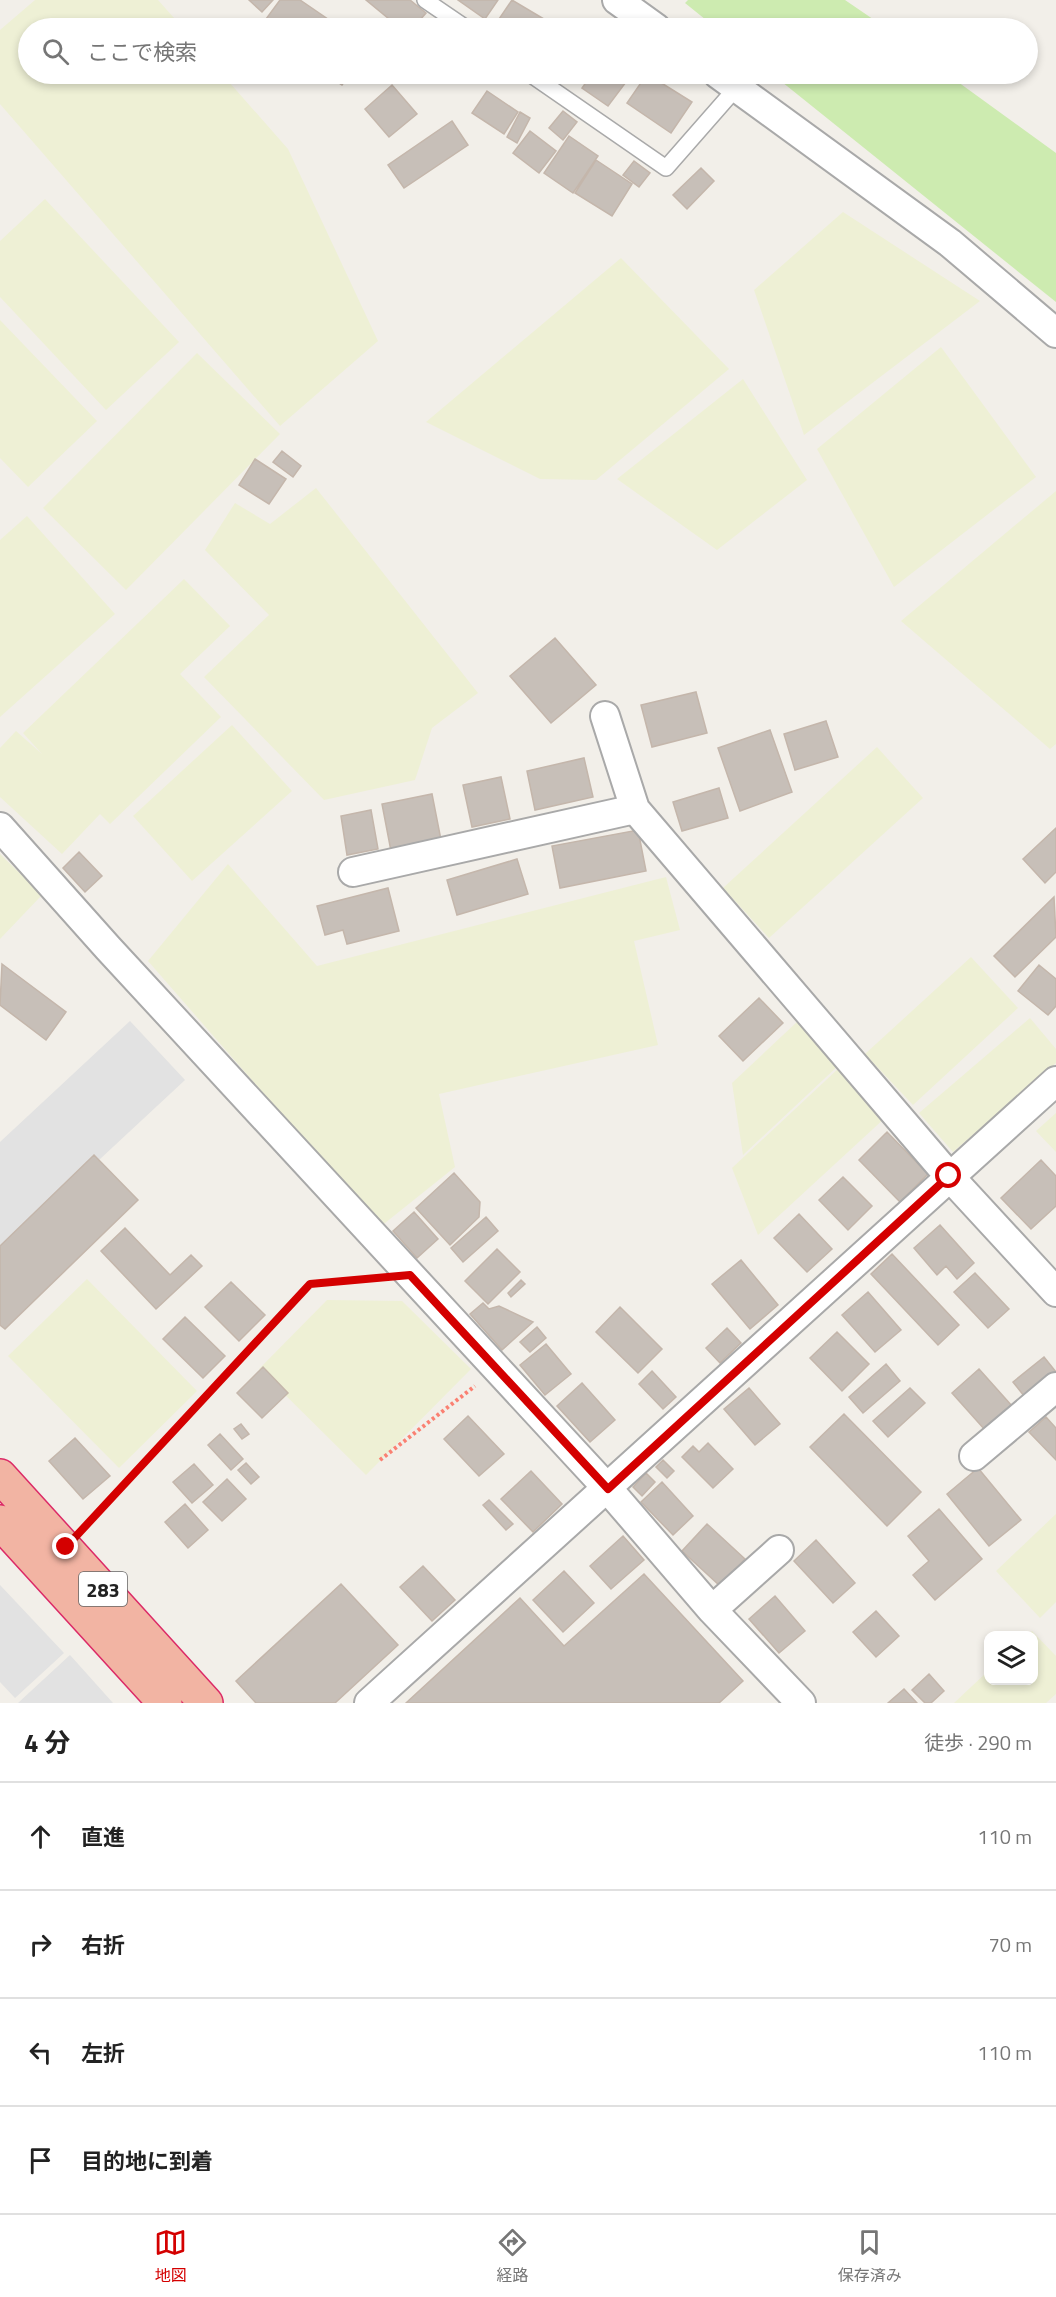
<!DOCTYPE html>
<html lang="ja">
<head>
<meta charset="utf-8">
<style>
	:root { --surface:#fff; --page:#f6f6f6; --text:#222; --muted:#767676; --line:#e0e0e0; --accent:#d40000 }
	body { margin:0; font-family:"Titillium Web","Noto Sans JP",sans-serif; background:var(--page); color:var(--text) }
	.controls { position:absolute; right:18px; bottom:18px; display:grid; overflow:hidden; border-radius:12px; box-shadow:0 3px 9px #0003 }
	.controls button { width:54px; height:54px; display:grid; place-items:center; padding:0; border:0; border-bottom:2px solid var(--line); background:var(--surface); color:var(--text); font:30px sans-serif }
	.stop { position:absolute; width:18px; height:18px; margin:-14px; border:4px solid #d40000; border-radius:50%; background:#fff }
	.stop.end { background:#d40000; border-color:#fff; box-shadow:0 2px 6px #0008 }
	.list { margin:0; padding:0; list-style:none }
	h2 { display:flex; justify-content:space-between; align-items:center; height:78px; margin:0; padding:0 24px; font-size:26px }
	h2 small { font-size:20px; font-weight:400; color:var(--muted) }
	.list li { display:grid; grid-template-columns:39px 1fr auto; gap:18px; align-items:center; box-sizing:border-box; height:108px; padding:0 24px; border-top:2px solid var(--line) }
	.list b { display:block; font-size:22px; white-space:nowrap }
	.list em { font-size:20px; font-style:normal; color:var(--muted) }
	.icon { flex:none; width:33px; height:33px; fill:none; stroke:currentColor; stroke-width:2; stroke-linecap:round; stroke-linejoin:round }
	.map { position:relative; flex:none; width:1056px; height:1703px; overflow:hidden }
	.search { position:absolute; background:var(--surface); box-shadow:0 3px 9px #0003; left:18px; right:18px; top:18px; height:66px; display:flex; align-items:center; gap:15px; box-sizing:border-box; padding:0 21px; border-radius:33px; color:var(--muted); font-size:22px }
	.sheet { height:510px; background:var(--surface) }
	nav { display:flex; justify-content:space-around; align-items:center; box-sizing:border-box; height:84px; border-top:2px solid var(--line); background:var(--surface); font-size:16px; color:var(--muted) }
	nav a { display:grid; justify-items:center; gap:3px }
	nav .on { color:var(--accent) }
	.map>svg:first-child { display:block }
	.farmland { fill:#eef0d5 }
	.grass { fill:#cdebb0 }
	.parking { fill:#e2e2e2 }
	.building { fill:#c7bfb8; stroke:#c4b6ab; stroke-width:1.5 }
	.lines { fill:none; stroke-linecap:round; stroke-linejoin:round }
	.service-casing { stroke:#a9a9a9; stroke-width:18 }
	.minor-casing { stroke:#a9a9a9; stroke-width:32 }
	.trunk-casing { stroke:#dc2a67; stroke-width:36 }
	.path { stroke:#fa8072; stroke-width:4; stroke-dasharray:3 3; stroke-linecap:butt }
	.service { stroke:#fff; stroke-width:15 }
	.minor { stroke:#fff; stroke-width:28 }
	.trunk { stroke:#f2b4a3; stroke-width:33 }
	.route { stroke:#d40000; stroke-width:8 }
	.labels { text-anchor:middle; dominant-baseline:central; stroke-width:6; stroke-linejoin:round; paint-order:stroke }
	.shield { fill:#fff; stroke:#646464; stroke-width:1.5 }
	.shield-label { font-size:20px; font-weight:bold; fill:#222 }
</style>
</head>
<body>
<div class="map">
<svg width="1056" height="1703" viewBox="0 0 1056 1703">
	<rect width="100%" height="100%" fill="#f2efe9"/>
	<path class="farmland" d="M 35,0 L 158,0 L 183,28 L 28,28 L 28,74 L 222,74 L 288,149 L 378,341 L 280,426 L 0,104 L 0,30 Z
		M 45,199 L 179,342 L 106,410 L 0,297 L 0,241 Z
		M 843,212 L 980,301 L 804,435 L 754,290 Z
		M 621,258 L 729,369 L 596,480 L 540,479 L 426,422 Z
		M 0,320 L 97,421 L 28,487 L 0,458 Z
		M 941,347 L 1036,477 L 894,587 L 817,449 Z
		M 197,353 L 280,434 L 126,590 L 43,508 Z
		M 743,379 L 807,480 L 717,550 L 617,479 Z
		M 316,488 L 478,693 L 432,728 L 415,780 L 324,800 L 204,677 L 269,615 L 205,550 L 235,503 L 270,524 Z
		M 1056,491 L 1056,744 L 1050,749 L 901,621 Z
		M 27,516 L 115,614 L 0,717 L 0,540 Z
		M 184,579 L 230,626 L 180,674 L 221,717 L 110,824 L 100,814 L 62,854 L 0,797 L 0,748 L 16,731 L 42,754 L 23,733 Z
		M 232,725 L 292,791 L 192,881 L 133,816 Z
		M 877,747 L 923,798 L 769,938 L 723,888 Z
		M 0,854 L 42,895 L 0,939 Z
		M 228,864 L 317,966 L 666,877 L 680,930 L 634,941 L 658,1045 L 439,1094 L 455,1167 L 380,1227 L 148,961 Z
		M 971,957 L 1018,1008 L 913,1105 L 865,1054 Z
		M 1030,1018 L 1056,1049 L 1056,1063 L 953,1152 L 919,1113 Z
		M 799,1020 L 840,1064 L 743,1155 L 732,1083 Z
		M 840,1067 L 886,1117 L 758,1235 L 732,1168 Z
		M 1056,1113 L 1056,1152 L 1036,1131 Z
		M 87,1279 L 197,1391 L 119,1468 L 8,1356 Z
		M 327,1300 L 402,1301 L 471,1369 L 366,1475 L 259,1369 Z
		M 1056,1514 L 1056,1602 L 1040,1618 L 996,1571 Z
		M 1032,1631 L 1056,1656 L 1056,1694 L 1046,1703 L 954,1703 L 988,1671 L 988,1680 L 1034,1680 L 1034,1636 L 1027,1635 Z"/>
	<path class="grass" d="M 688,0 L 845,0 L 886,28 L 716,28 L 685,3 Z
		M 772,74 L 947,74 L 1056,153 L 1056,302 Z"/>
	<path class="parking" d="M 130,1021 L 185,1080 L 0,1252 L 0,1142 Z
		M 0,1585 L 64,1653 L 15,1698 L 0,1682 Z
		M 70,1655 L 113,1703 L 18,1703 Z"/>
	<path class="building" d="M 249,0 L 273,0 L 262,12 Z
		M 280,0 L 300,0 L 338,26 L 337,28 L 280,28 L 266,19 Z
		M 366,0 L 410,0 L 426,13 L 413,28 L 400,28 Z
		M 458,0 L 498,0 L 485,19 Z
		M 512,0 L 544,19 L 538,28 L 501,28 L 495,25 Z
		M 325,74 L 350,74 L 342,85 Z
		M 592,74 L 632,74 L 608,106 L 582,88 Z
		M 647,74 L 692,102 L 671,133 L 627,103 Z
		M 392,85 L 417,114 L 389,137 L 365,109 Z
		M 487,91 L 518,112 L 504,134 L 472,113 Z
		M 563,111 L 577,122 L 563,140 L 549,128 Z
		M 520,112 L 530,118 L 517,143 L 507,137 Z
		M 452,121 L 468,145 L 404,188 L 388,165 Z
		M 530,131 L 556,151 L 539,173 L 513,153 Z
		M 569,136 L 598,156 L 573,193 L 544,173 Z
		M 596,160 L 632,184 L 612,216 L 575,193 Z
		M 634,161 L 650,173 L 639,187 L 623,175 Z
		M 701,168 L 714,181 L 687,209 L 673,195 Z
		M 282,451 L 301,466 L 293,477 L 273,462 Z
		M 255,459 L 286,479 L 269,504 L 239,485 Z
		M 555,638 L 596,685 L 551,723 L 510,676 Z
		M 696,692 L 707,733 L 652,747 L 641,705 Z
		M 826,721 L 838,757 L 795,770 L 784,734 Z
		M 770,730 L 792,792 L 740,811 L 718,748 Z
		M 584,758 L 593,797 L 535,810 L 527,771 Z
		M 501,777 L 510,819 L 472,827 L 463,785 Z
		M 719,788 L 728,818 L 682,831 L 673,802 Z
		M 432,794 L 441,840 L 391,851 L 382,804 Z
		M 371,810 L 378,849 L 347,855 L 341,816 Z
		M 1056,828 L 1056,872 L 1045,883 L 1023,859 Z
		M 638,830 L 646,871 L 560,888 L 552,846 Z
		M 79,852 L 102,876 L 85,892 L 63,868 Z
		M 517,859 L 528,894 L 457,915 L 447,880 Z
		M 388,888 L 399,931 L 347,944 L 343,930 L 325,935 L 317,906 Z
		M 1054,897 L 1056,937 L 1015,977 L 994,956 Z
		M 2,964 L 66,1012 L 46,1040 L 0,1005 Z
		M 1039,965 L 1056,979 L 1056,1006 L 1048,1015 L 1018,991 Z
		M 759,998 L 783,1023 L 743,1061 L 719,1036 Z
		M 887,1132 L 928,1174 L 900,1202 L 859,1160 Z
		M 94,1155 L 138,1200 L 5,1329 L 0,1325 L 0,1246 Z
		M 1041,1160 L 1056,1176 L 1056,1206 L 1031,1229 L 1001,1198 Z
		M 454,1173 L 480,1202 L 479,1217 L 450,1245 L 416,1208 Z
		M 843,1177 L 872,1206 L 848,1230 L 819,1200 Z
		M 414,1212 L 438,1239 L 417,1258 L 393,1231 Z
		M 799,1214 L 832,1249 L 807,1272 L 774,1238 Z
		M 486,1217 L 498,1231 L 463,1262 L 451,1248 Z
		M 940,1225 L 974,1263 L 957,1279 L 946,1266 L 937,1275 L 914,1248 Z
		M 125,1228 L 170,1275 L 191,1255 L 202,1266 L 156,1309 L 101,1251 Z
		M 497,1249 L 520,1272 L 488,1304 L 465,1281 Z
		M 892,1254 L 959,1325 L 938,1345 L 871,1274 Z
		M 741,1260 L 778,1305 L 750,1329 L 712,1284 Z
		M 975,1273 L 1009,1309 L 988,1328 L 954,1292 Z
		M 521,1280 L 525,1284 L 511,1297 L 508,1293 Z
		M 231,1282 L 265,1315 L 239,1341 L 205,1307 Z
		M 868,1292 L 901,1330 L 875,1352 L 842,1315 Z
		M 483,1303 L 489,1309 L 499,1306 L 533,1322 L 502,1350 L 470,1314 Z
		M 620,1307 L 662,1349 L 638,1373 L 596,1332 Z
		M 185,1317 L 225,1356 L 203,1378 L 163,1339 Z
		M 537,1327 L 546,1338 L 530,1352 L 520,1342 Z
		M 727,1328 L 741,1343 L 720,1363 L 706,1348 Z
		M 837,1332 L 869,1364 L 842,1391 L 810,1358 Z
		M 546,1344 L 571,1374 L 545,1395 L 520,1365 Z
		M 1044,1357 L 1056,1372 L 1056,1379 L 1028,1401 L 1013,1382 Z
		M 886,1364 L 900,1381 L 863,1413 L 849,1397 Z
		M 263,1367 L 288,1393 L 262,1418 L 237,1393 Z
		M 979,1369 L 1012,1406 L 985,1430 L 952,1393 Z
		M 652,1371 L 676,1397 L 663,1409 L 639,1384 Z
		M 582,1383 L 615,1420 L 590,1442 L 557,1406 Z
		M 749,1388 L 780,1424 L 755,1445 L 724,1409 Z
		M 910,1388 L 925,1403 L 888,1437 L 873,1421 Z
		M 844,1414 L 921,1492 L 887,1526 L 810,1447 Z
		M 468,1416 L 504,1454 L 479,1476 L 444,1439 Z
		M 1046,1417 L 1056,1428 L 1056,1460 L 1029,1432 Z
		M 241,1424 L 249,1434 L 242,1439 L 234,1429 Z
		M 220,1434 L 243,1459 L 231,1470 L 208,1445 Z
		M 75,1438 L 110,1476 L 83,1499 L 49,1461 Z
		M 708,1443 L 733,1469 L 713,1488 L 682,1457 L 693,1446 L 699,1452 Z
		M 663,1460 L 674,1471 L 667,1478 L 656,1467 Z
		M 246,1463 L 259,1477 L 251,1484 L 238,1470 Z
		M 194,1464 L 213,1485 L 192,1503 L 173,1482 Z
		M 978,1468 L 1021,1520 L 989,1546 L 947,1494 Z
		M 531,1471 L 562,1504 L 533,1532 L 501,1499 Z
		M 646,1473 L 655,1482 L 642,1496 L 633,1487 Z
		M 227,1479 L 246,1499 L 222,1521 L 203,1502 Z
		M 662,1482 L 693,1516 L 673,1535 L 641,1502 Z
		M 489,1500 L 513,1524 L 506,1530 L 483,1505 Z
		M 185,1504 L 208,1530 L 188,1548 L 165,1522 Z
		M 939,1509 L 982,1559 L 935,1600 L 913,1575 L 929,1561 L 908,1536 Z
		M 707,1524 L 745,1559 L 720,1586 L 682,1551 Z
		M 623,1536 L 644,1560 L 611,1589 L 590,1566 Z
		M 816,1540 L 855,1583 L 833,1603 L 794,1561 Z
		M 423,1566 L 455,1600 L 432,1621 L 400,1587 Z
		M 564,1571 L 594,1603 L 563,1632 L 533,1600 Z
		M 644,1574 L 743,1681 L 719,1703 L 406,1703 L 520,1598 L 564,1646 Z
		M 341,1584 L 398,1645 L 335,1703 L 256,1703 L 236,1681 Z
		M 775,1596 L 805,1631 L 779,1653 L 749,1619 Z
		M 876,1611 L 899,1636 L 876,1657 L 853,1632 Z
		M 929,1674 L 944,1691 L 931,1703 L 925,1703 L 912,1690 Z
		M 904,1689 L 917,1703 L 888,1703 Z"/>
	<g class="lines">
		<g class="service-casing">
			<path id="service" d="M 425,0 L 466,28
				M 530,74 L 666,168 L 737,87"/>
		</g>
		<g class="minor-casing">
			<path id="minor" d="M 617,0 L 656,28
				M 718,74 L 950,243 L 1056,333
				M 605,716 L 635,809
				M 0,827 L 108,948 L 608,1489 L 712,1610 L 801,1703
				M 353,872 L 635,809 L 949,1176 L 1056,1292
				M 974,1456 L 1056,1387
				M 712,1610 L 779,1550
				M 369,1703 L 1056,1081"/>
		</g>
		<g class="trunk-casing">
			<path id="trunk" d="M 0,1476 L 206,1703
				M 0,1522 L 165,1703"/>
		</g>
		<path class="path" d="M 380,1460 L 475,1386
			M 84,1527 L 310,1284 L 376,1278"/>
		<use href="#service" class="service"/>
		<use href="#minor" class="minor"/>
		<use href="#trunk" class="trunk"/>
	</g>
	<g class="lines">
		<path class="route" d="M 66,1547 L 310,1284 L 410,1275 L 608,1489 L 949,1176"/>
	</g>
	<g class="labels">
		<rect class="shield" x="79" y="1572" width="48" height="34" rx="4.5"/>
		<g class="shield-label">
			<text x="103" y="1589">283</text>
		</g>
	</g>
</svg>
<div class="controls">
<button><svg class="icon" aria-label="layers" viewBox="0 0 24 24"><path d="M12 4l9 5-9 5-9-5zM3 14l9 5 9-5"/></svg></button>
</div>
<div class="stop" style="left:949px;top:1176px"></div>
<div class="stop end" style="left:66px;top:1547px"></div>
<div class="search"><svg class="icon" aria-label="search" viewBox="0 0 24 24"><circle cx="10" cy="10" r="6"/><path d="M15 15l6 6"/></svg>ここで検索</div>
</div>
<section class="sheet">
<h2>4 分<small>徒歩 · 290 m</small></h2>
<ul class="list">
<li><svg class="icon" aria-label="ahead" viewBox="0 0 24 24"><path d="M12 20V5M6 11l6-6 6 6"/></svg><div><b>直進</b></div><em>110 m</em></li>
<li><svg class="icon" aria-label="right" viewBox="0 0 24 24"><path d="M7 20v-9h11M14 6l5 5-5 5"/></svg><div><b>右折</b></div><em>70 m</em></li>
<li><svg class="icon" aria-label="left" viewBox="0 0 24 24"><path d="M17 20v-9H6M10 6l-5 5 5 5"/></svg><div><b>左折</b></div><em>110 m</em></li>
<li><svg class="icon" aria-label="arrive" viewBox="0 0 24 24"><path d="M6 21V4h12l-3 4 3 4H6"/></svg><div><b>目的地に到着</b></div></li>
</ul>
</section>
<nav>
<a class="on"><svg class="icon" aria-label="map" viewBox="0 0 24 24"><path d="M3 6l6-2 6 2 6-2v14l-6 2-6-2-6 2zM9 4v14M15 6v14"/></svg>地図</a>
<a><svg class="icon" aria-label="directions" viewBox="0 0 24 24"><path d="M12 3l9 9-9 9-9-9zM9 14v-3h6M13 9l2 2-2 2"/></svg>経路</a>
<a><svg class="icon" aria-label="saved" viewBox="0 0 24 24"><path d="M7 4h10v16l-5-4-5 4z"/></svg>保存済み</a>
</nav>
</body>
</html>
